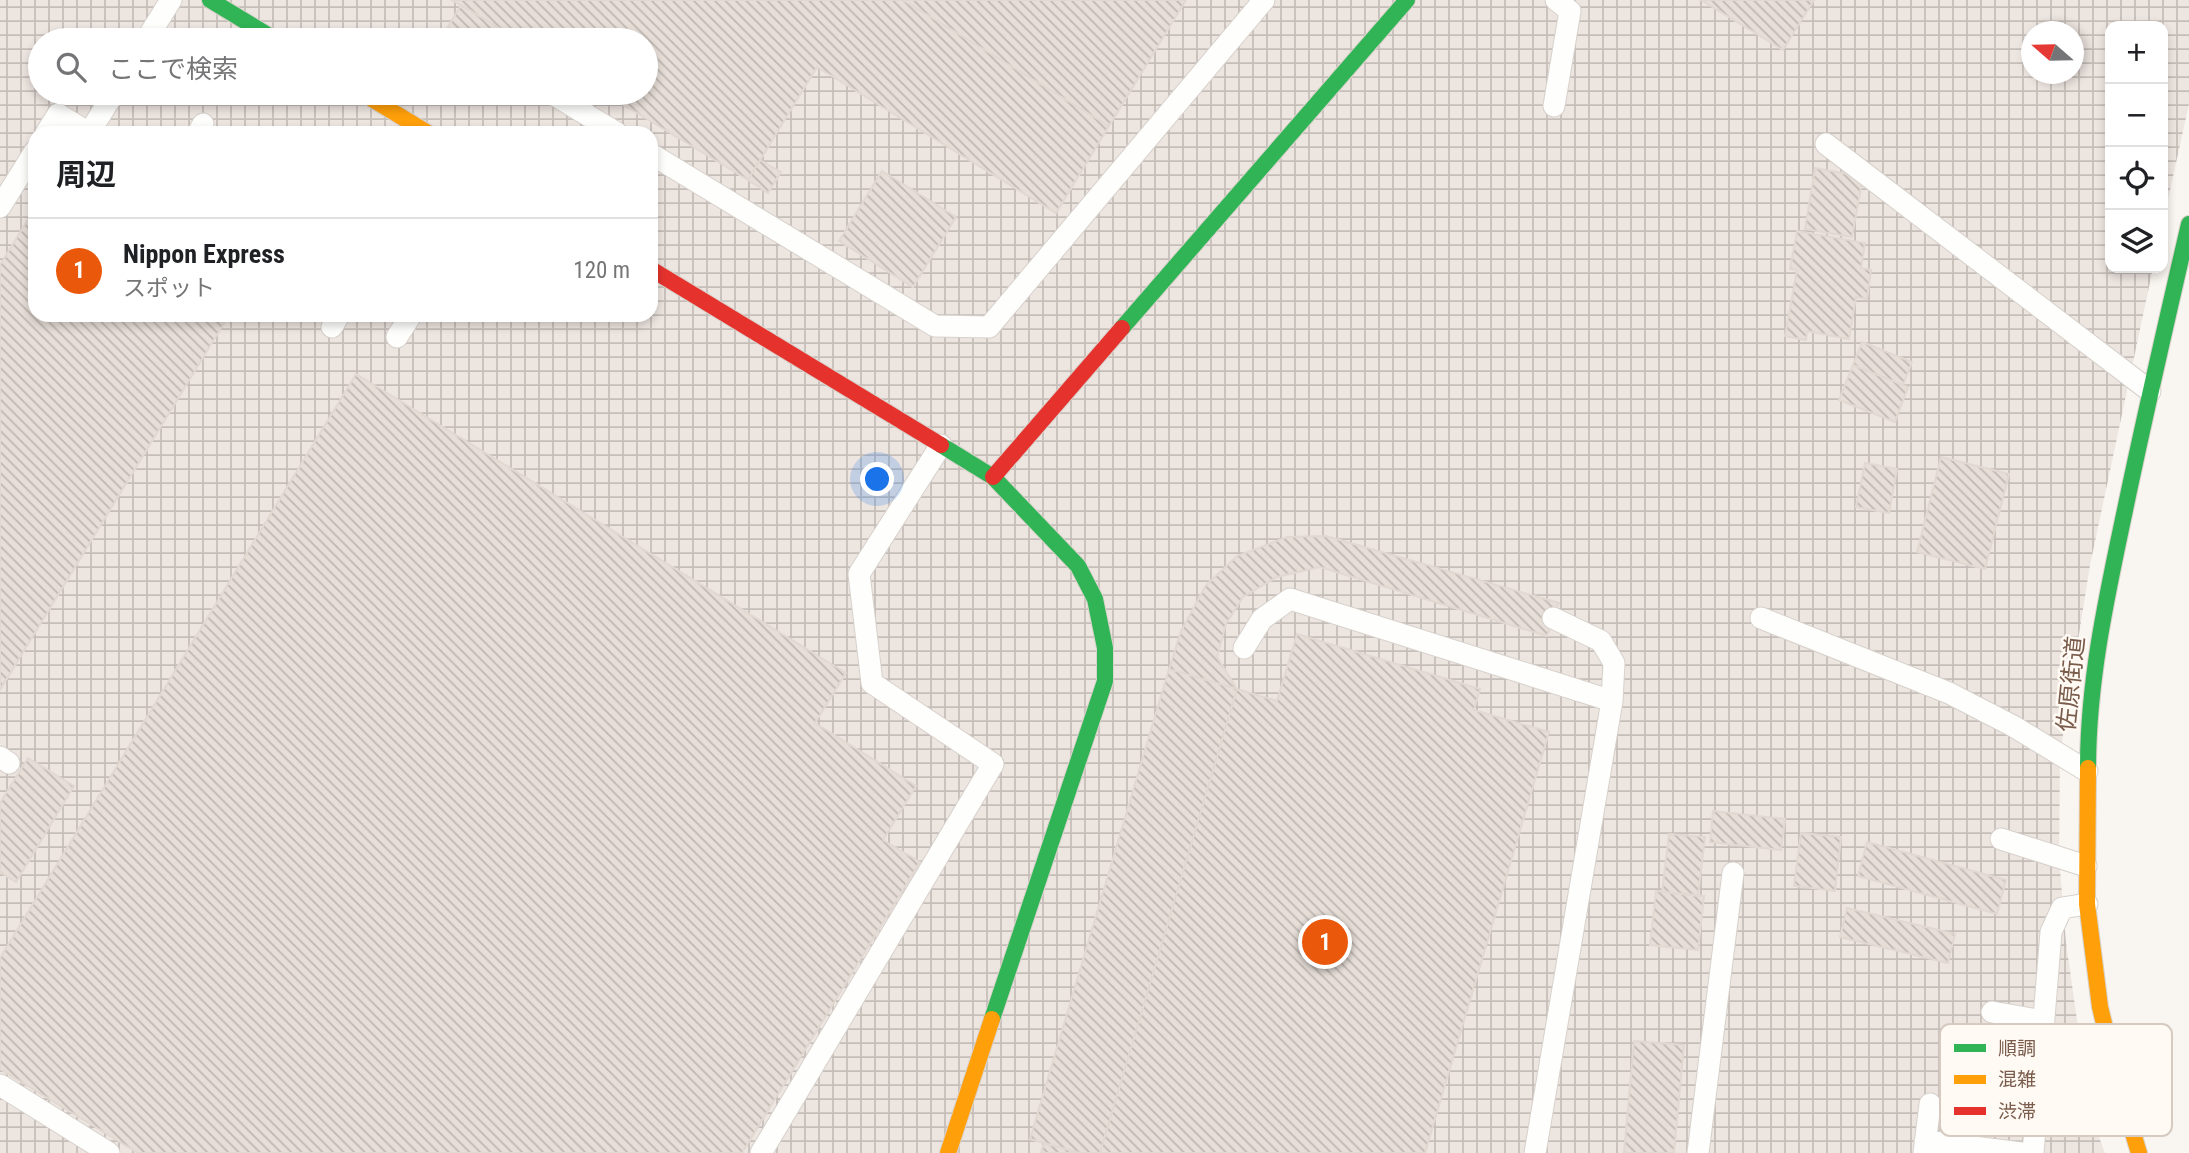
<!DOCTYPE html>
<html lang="ja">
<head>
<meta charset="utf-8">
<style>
	:root { --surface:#fff; --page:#f6f6f6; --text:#202124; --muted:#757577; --line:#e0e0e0; --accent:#ea580c }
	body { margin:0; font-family:"Roboto Condensed","Noto Sans JP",sans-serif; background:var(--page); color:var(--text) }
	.controls { position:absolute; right:21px; top:21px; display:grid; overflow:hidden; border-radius:14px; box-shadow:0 4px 10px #0003 }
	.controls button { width:63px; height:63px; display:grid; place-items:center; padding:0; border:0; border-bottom:2px solid var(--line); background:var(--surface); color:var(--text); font:35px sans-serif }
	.compass { position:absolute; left:2021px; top:21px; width:63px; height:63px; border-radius:50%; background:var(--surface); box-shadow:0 4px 10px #0003; rotate:290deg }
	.you { position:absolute; left:878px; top:480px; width:24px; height:24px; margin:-18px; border:5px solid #fff; border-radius:50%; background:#1a73e8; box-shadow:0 0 0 10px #1a73e833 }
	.badge { display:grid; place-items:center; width:46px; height:46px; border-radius:50%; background:var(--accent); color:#fff; font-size:23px; font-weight:700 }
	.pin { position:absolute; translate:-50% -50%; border:4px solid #fff; box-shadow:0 2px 7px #0006 }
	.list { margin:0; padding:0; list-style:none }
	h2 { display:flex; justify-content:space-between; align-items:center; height:91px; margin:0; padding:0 28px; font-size:30px }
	h2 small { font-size:23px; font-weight:400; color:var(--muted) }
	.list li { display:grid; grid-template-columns:46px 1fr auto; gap:21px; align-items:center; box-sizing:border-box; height:105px; padding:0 28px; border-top:2px solid var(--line) }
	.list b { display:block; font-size:26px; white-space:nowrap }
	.list p { margin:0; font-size:23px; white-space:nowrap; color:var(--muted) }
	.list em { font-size:23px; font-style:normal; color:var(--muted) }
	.icon { flex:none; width:38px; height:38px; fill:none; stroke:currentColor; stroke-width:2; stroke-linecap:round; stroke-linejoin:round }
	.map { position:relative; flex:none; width:2189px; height:1153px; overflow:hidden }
	.search { position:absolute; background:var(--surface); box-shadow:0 4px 10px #0003; left:28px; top:28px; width:630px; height:77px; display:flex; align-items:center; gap:18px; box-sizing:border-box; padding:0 24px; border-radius:38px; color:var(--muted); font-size:26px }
	.panel { position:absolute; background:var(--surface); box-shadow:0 4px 10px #0003; left:28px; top:126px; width:630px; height:196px; border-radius:21px }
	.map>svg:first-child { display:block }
	.industrial { fill:url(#industrial-grid); fill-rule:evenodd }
	.building { fill:url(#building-back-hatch); stroke:#e2d8d2; stroke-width:2 }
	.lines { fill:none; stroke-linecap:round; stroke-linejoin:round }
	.lane-casing { stroke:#d7d1cb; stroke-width:23 }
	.fast-casing { stroke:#d9d2cb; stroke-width:18 }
	.slow-casing { stroke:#d9d2cb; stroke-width:18 }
	.jam-casing { stroke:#d9d2cb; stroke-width:18 }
	.lane { stroke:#fefefd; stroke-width:21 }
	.fast { stroke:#30b455; stroke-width:16 }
	.slow { stroke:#ff9f0a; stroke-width:16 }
	.jam { stroke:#e5322d; stroke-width:16 }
	.labels { text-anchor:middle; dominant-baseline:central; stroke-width:5; stroke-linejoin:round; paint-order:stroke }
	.street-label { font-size:24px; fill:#7a5c4d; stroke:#fffaf3 }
	.key { fill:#fffaf3; stroke:#d7cbc1; stroke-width:2 }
	.key-label { font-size:19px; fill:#7a5c4d }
</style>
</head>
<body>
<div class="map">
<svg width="2189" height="1153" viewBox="0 0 2189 1153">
	<defs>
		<pattern id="industrial-grid" width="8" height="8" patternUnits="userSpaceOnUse" patternTransform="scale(1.75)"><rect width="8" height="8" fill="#ede5e0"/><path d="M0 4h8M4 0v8" fill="none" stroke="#c5bdb8"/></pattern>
		<pattern id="building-back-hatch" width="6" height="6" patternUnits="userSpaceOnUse" patternTransform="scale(1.75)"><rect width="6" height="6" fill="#e6ded7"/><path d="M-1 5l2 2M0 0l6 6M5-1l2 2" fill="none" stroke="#bfb7b1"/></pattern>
	</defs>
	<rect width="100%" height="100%" fill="#f9f5f0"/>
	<path class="industrial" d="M 0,0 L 2189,0 L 2189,104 L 2163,222 L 2163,26 L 2110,26 L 2110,268 L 2153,268 L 2090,565 L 2060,754 L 2059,858 L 2066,942 L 2090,1113 L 2105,1153 L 0,1153 ZM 2032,32 L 2074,32 L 2074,74 L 2032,74 ZM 40,40 L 646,40 L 646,93 L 40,93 ZM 35,133 L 651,133 L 651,315 L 35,315 Z"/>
	<path class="building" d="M 452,0 L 903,0 L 1109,126 L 1056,213 L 817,67 L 748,180 L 604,93 L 646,93 L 646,40 L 519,40 Z
		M 903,0 L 1186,0 L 1109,126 Z
		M 1701,0 L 1814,0 L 1783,50 Z
		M 461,5 L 519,40 L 440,40 Z
		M 760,160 L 781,172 L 768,193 L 748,180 Z
		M 1815,168 L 1863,177 L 1852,237 L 1805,229 Z
		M 882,171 L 956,217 L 913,287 L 839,241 Z
		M 35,208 L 35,315 L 229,315 L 0,690 L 0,265 Z
		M 1797,231 L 1865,243 L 1861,268 L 1871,270 L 1867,299 L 1856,297 L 1849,339 L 1807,331 L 1806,340 L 1785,336 L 1797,270 L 1790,269 Z
		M 1862,342 L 1912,362 L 1903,385 L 1853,365 Z
		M 1853,365 L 1908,387 L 1895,422 L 1839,400 Z
		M 356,374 L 846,673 L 815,723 L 916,786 L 883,840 L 920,862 L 742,1153 L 138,1153 L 0,1069 L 0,958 Z
		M 1941,457 L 2009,474 L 1985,569 L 1917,552 Z
		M 1865,463 L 1897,469 L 1889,513 L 1856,507 Z
		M 1326,536 L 1559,603 L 1547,636 L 1320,567 L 1277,577 L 1243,597 L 1226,624 L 1217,657 L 1237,689 L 1169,669 L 1181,631 L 1206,585 L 1237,556 L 1287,537 Z
		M 1297,634 L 1480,689 L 1474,710 L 1549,732 L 1425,1153 L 1100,1153 L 1237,689 L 1277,701 Z
		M 1169,669 L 1237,689 L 1100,1153 L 1080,1153 L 1030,1139 Z
		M 28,758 L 74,786 L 16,882 L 0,872 L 0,803 Z
		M 1713,811 L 1785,819 L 1781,850 L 1710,842 Z
		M 1801,833 L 1841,837 L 1835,891 L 1794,886 Z
		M 1669,834 L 1705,837 L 1698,896 L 1662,892 Z
		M 1867,842 L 2006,880 L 1997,914 L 1858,876 Z
		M 1656,891 L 1704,896 L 1698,950 L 1650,945 Z
		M 1847,908 L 1955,934 L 1948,963 L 1840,937 Z
		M 1634,1041 L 1684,1045 L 1674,1153 L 1624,1153 Z
		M 1044,1143 L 1076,1152 L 1076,1153 L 1041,1153 Z"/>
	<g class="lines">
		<g class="lane-casing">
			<path id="lane" d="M 146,40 L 171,0
				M 551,93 L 617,133
				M 1554,106 L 1570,11 L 1556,0
				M 46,133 L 58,114 L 89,133
				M 89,133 L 114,93
				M 198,133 L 203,124
				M 1826,144 L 2150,391
				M 651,154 L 935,326 L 989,327 L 1264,0
				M 0,207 L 35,151
				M 332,327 L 339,315
				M 397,337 L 411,315
				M 1553,618 L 1601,641 L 1614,663 L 1612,701
				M 1761,618 L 1949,693 L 2013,726 L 2087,771
				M 1244,648 L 1262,619 L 1290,599 L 1612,701 L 1535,1153
				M 0,757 L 9,763
				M 2001,839 L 2086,866
				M 1992,1012 L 2043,1021
				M 0,1085 L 109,1153
				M 1925,1141 L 2021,1153
				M 761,1153 L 993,764 L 872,683 L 859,574 L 941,445
				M 1698,1153 L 1733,873
				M 1924,1153 L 1930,1104
				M 2033,1153 L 2051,932 L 2062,908 L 2087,904"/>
		</g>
		<g class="fast-casing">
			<path id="fast" d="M 210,0 L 276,40
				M 1122,328 L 1407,0
				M 941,445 L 993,477 L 1078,566 L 1095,599 L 1105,648 L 1105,681 L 992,1019
				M 2088,768 C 2088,680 2107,595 2125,510 C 2145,414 2167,319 2189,224"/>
		</g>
		<g class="slow-casing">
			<path id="slow" d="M 362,93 L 428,133
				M 2088,768 L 2087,904 L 2100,1007 L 2120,1090 L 2139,1153
				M 948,1153 L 992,1019"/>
		</g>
		<g class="jam-casing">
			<path id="jam" d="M 651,269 L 941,445
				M 993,477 L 1122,328"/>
		</g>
		<use href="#lane" class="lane"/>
		<use href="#fast" class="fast"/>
		<use href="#slow" class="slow"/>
		<use href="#jam" class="jam"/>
	</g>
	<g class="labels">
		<g class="street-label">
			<text transform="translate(2071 684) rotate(-84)">佐原街道</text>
		</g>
	</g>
	<rect x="1940" y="1024" width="232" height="112" rx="10" class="key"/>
	<rect x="1954" y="1044" width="32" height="8" fill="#30b455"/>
	<rect x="1954" y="1075" width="32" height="9" fill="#ff9f0a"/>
	<rect x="1954" y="1107" width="32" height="8" fill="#e5322d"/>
	<g class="key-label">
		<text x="1998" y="1055">順調</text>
		<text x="1998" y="1086">混雑</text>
		<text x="1998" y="1118">渋滞</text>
	</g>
</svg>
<div class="controls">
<button>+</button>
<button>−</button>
<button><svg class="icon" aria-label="locate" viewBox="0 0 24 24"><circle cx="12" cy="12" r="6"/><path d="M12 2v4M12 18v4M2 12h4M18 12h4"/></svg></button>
<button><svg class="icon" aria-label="layers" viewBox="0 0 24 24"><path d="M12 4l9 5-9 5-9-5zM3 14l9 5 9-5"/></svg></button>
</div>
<svg class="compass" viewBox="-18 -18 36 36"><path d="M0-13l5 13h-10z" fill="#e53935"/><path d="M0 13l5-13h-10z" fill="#757577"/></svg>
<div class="you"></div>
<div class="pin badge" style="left:1325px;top:942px">1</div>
<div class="search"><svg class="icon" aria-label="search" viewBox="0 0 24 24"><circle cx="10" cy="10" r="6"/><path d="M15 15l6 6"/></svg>ここで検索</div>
<section class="panel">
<h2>周辺<small></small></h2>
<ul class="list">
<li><span class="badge">1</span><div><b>Nippon Express</b><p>スポット</p></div><em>120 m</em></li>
</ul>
</section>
</div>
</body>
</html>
